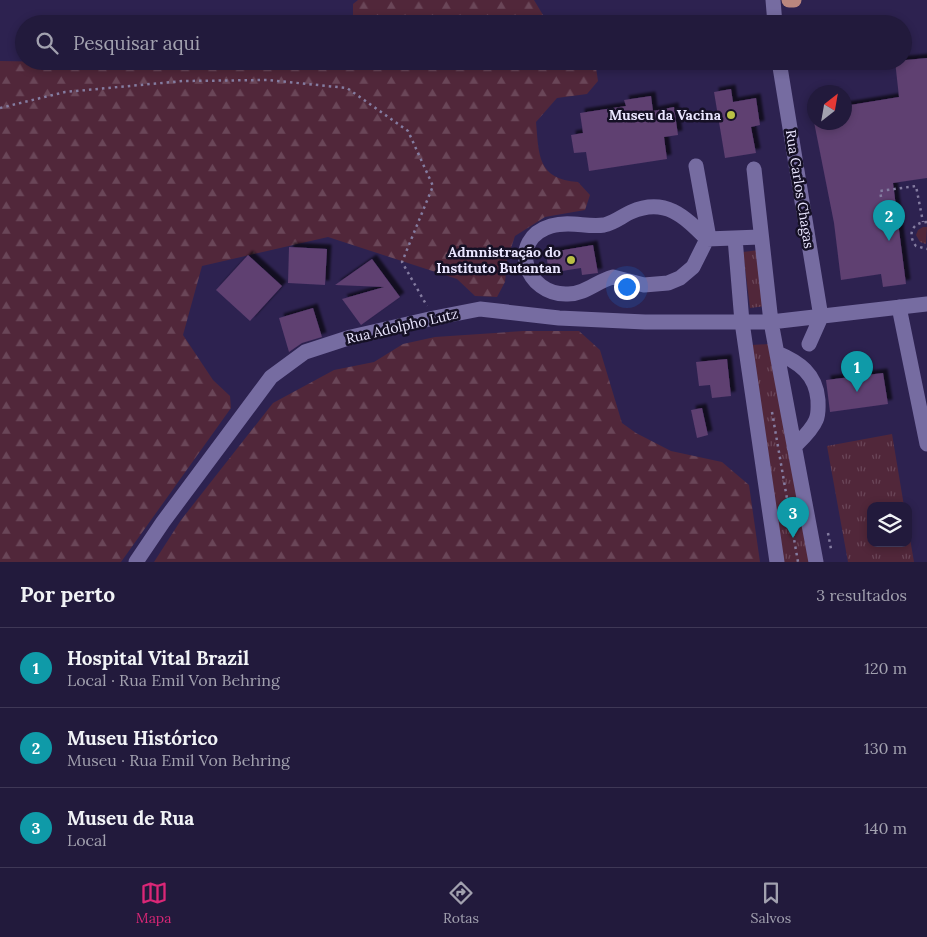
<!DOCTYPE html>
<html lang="pt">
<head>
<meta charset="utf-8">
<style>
	:root { --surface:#221a3c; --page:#2a2343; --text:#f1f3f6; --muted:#a2a1af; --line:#3f3856; --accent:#db2777 }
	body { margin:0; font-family:Lora,serif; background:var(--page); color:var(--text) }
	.controls { position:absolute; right:15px; bottom:15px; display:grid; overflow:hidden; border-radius:10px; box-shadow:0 2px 8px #0003 }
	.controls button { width:45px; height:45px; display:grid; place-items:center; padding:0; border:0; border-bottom:1px solid var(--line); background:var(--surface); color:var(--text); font:25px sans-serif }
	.compass { position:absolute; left:807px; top:85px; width:45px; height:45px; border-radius:50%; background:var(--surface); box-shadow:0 2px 8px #0003; rotate:31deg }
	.you { position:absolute; left:626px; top:286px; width:18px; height:18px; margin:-12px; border:4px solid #fff; border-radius:50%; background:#1a73e8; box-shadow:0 0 0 8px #1a73e833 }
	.badge { display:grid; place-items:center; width:32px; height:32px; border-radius:50%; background:var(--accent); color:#fff; font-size:16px; font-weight:700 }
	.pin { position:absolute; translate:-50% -41px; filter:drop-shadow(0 1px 2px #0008) }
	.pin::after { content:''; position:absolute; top:26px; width:18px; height:15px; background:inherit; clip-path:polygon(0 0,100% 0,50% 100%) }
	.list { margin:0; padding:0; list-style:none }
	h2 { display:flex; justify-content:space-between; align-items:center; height:65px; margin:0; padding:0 20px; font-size:21px }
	h2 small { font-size:16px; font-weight:400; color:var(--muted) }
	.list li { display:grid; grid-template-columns:32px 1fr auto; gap:15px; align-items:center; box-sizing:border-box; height:80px; padding:0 20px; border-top:1px solid var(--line) }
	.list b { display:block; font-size:19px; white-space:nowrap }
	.list p { margin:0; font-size:16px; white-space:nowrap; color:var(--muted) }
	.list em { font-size:16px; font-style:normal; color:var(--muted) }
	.icon { flex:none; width:28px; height:28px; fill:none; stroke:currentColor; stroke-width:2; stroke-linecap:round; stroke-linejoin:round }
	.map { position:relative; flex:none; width:927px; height:562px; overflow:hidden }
	.search { position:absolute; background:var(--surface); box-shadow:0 2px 8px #0003; left:15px; right:15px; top:15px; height:55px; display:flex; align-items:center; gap:12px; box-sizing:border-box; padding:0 18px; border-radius:28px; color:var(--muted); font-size:19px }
	.sheet { height:305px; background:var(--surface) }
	nav { display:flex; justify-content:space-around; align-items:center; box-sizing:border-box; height:70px; border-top:1px solid var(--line); background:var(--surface); font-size:14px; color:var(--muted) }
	nav a { display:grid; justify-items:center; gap:2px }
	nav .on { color:var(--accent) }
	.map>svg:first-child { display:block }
	.grass { fill:url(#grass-tufts) }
	.forest { fill:url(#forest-firs) }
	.building { fill:#5e3f71; filter:url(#shadow) }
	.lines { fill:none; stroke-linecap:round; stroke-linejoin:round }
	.path { stroke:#847ca0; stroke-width:2.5; stroke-dasharray:2.5 4; stroke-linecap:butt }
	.minor { stroke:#766ca1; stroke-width:15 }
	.major { stroke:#b9867e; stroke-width:15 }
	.poi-dot { fill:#bac045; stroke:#151025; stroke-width:2 }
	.labels { text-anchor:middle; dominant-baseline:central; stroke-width:5; stroke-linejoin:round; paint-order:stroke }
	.poi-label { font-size:14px; font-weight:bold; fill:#eae6ff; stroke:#151025; text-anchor:end }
	.street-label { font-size:14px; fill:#eae6ff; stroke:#151025 }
</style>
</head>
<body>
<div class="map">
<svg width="927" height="562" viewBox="0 0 927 562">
	<defs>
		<pattern id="grass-tufts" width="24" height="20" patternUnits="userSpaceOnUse" patternTransform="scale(1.25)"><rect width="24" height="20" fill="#51273a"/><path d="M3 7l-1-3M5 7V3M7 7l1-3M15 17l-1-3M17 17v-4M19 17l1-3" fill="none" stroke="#6a4658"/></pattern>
		<pattern id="forest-firs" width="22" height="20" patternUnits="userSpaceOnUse" patternTransform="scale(1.25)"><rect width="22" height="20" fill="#51273a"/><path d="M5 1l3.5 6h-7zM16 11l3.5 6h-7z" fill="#6a4658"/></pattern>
		<filter id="shadow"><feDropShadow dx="4.5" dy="-4.5" stdDeviation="1" flood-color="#0009"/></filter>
	</defs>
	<rect width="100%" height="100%" fill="#2d2250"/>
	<path class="grass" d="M 923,227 L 927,227 L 926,244 L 920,242 L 916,235 L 918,230 Z
		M 759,250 L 765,306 L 750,308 L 743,252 Z
		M 769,344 L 810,562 L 784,562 L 751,345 Z
		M 892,434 L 904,506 L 871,506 L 871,543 L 908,543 L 908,527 L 914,562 L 848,562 L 827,446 Z"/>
	<path class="forest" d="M 358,0 L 534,0 L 543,15 L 559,24 L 353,24 L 353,4 Z
		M 0,61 L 354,67 L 354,61 L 595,61 L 598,81 L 587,94 L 557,98 L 536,122 C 539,155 537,179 578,182 L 590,195 L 585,210 L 545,217 L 515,236 L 507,260 L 505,282 L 497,297 L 475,296 L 457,279 L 328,237 L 202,266 L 183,335 L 213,380 L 230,396 L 231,408 L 121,562 L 0,562 Z
		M 523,331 L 579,331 L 600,350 L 622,423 L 636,433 L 671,451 L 722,462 L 749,485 L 760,562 L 154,562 L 181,520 L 273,403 L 334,370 L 374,362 L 403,344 L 435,337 Z"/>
	<path class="building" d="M 927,58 L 927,178 L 893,183 L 906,284 L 883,287 L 881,274 L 841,280 L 834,223 L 814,122 L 844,122 L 844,106 L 899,97 L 895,61 Z
		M 731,89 L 733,102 L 756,98 L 760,125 L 751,127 L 756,153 L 725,158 L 714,92 Z
		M 651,96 L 653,111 L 674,107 L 678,135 L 664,137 L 667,159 L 589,171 L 586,152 L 574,153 L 571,135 L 583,133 L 580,113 L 626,106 L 624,100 Z
		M 593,245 L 598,273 L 582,275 L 581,268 L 549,273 L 546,253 Z
		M 289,247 L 327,249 L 325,285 L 288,283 Z
		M 248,255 L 282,286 L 250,321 L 216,290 Z
		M 372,259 L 400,297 L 361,325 L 342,299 L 384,287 L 335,285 Z
		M 313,308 L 322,337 L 302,343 L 289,352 L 279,318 Z
		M 727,359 L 731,396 L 712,398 L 710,385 L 699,386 L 696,362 Z
		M 883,373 L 888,404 L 830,412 L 826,380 Z
		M 702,408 L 708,435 L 697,438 L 691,410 Z"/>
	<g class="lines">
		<path class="path" d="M 0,108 L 65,92 L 183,81 L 268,80 L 347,88 L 408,131 L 433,186 L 402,262 L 427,306
			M 881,197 L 880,191 L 916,186 L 923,222
			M 927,222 C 912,222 907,235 916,246 L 927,249
			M 772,412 L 798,562
			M 828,533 L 831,549"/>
		<path class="minor" d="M 773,0 L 775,24
			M 779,61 L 821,317 L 809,344
			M 696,166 L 709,238
			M 754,169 L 771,322 L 816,562
			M 735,238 L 742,322 L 777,562
			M 707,239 L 693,267 L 680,278 L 668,283 L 644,285 L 613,277 C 597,281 585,294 568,294 C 525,296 507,239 551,226 C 571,220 587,228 604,225 C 614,223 622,216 631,212 C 665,197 684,216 707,239 L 760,237
			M 899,307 L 927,444
			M 777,353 C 799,362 816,374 818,400 C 818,407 819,413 816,420 C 812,430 802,439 794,447
			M 136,562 L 163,522 L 271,377 L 305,352 L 351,337 L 434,318 L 480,309 L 559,318 L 645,322 L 771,322 L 927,304"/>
		<path class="major" d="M 789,0 L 794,0"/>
	</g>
	<g class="poi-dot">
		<circle cx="731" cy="115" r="5"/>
		<circle cx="571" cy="260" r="5"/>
	</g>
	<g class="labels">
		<g class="poi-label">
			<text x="721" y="115">Museu da Vacina</text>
			<text x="561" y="252">Admnistração do<tspan x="561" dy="16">Instituto Butantan</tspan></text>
		</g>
		<g class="street-label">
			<text transform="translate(800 189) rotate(81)">Rua Carlos Chagas</text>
			<text transform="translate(402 326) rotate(-13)">Rua Adolpho Lutz</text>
		</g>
	</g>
</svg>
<div class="controls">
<button><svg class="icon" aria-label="layers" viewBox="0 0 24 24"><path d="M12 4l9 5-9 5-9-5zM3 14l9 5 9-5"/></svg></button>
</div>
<svg class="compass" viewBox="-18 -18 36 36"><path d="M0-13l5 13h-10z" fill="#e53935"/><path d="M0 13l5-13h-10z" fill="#a2a1af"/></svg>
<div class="you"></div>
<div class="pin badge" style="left:857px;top:392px;background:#0f9aa8">1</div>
<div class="pin badge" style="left:889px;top:241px;background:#0f9aa8">2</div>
<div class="pin badge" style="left:793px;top:538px;background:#0f9aa8">3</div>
<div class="search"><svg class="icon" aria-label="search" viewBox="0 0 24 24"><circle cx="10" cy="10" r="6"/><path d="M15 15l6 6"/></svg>Pesquisar aqui</div>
</div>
<section class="sheet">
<h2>Por perto<small>3 resultados</small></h2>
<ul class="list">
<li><span class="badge" style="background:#0f9aa8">1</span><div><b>Hospital Vital Brazil</b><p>Local · Rua Emil Von Behring</p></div><em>120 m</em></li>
<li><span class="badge" style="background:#0f9aa8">2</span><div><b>Museu Histórico</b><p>Museu · Rua Emil Von Behring</p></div><em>130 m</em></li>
<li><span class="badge" style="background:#0f9aa8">3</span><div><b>Museu de Rua</b><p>Local</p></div><em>140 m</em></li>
</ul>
</section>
<nav>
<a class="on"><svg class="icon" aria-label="map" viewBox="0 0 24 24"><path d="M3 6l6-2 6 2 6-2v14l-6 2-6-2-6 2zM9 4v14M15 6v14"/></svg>Mapa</a>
<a><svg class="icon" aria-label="directions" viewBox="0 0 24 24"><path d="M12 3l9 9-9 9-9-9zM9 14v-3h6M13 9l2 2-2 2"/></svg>Rotas</a>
<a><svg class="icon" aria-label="saved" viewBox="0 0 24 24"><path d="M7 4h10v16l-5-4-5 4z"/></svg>Salvos</a>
</nav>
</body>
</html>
